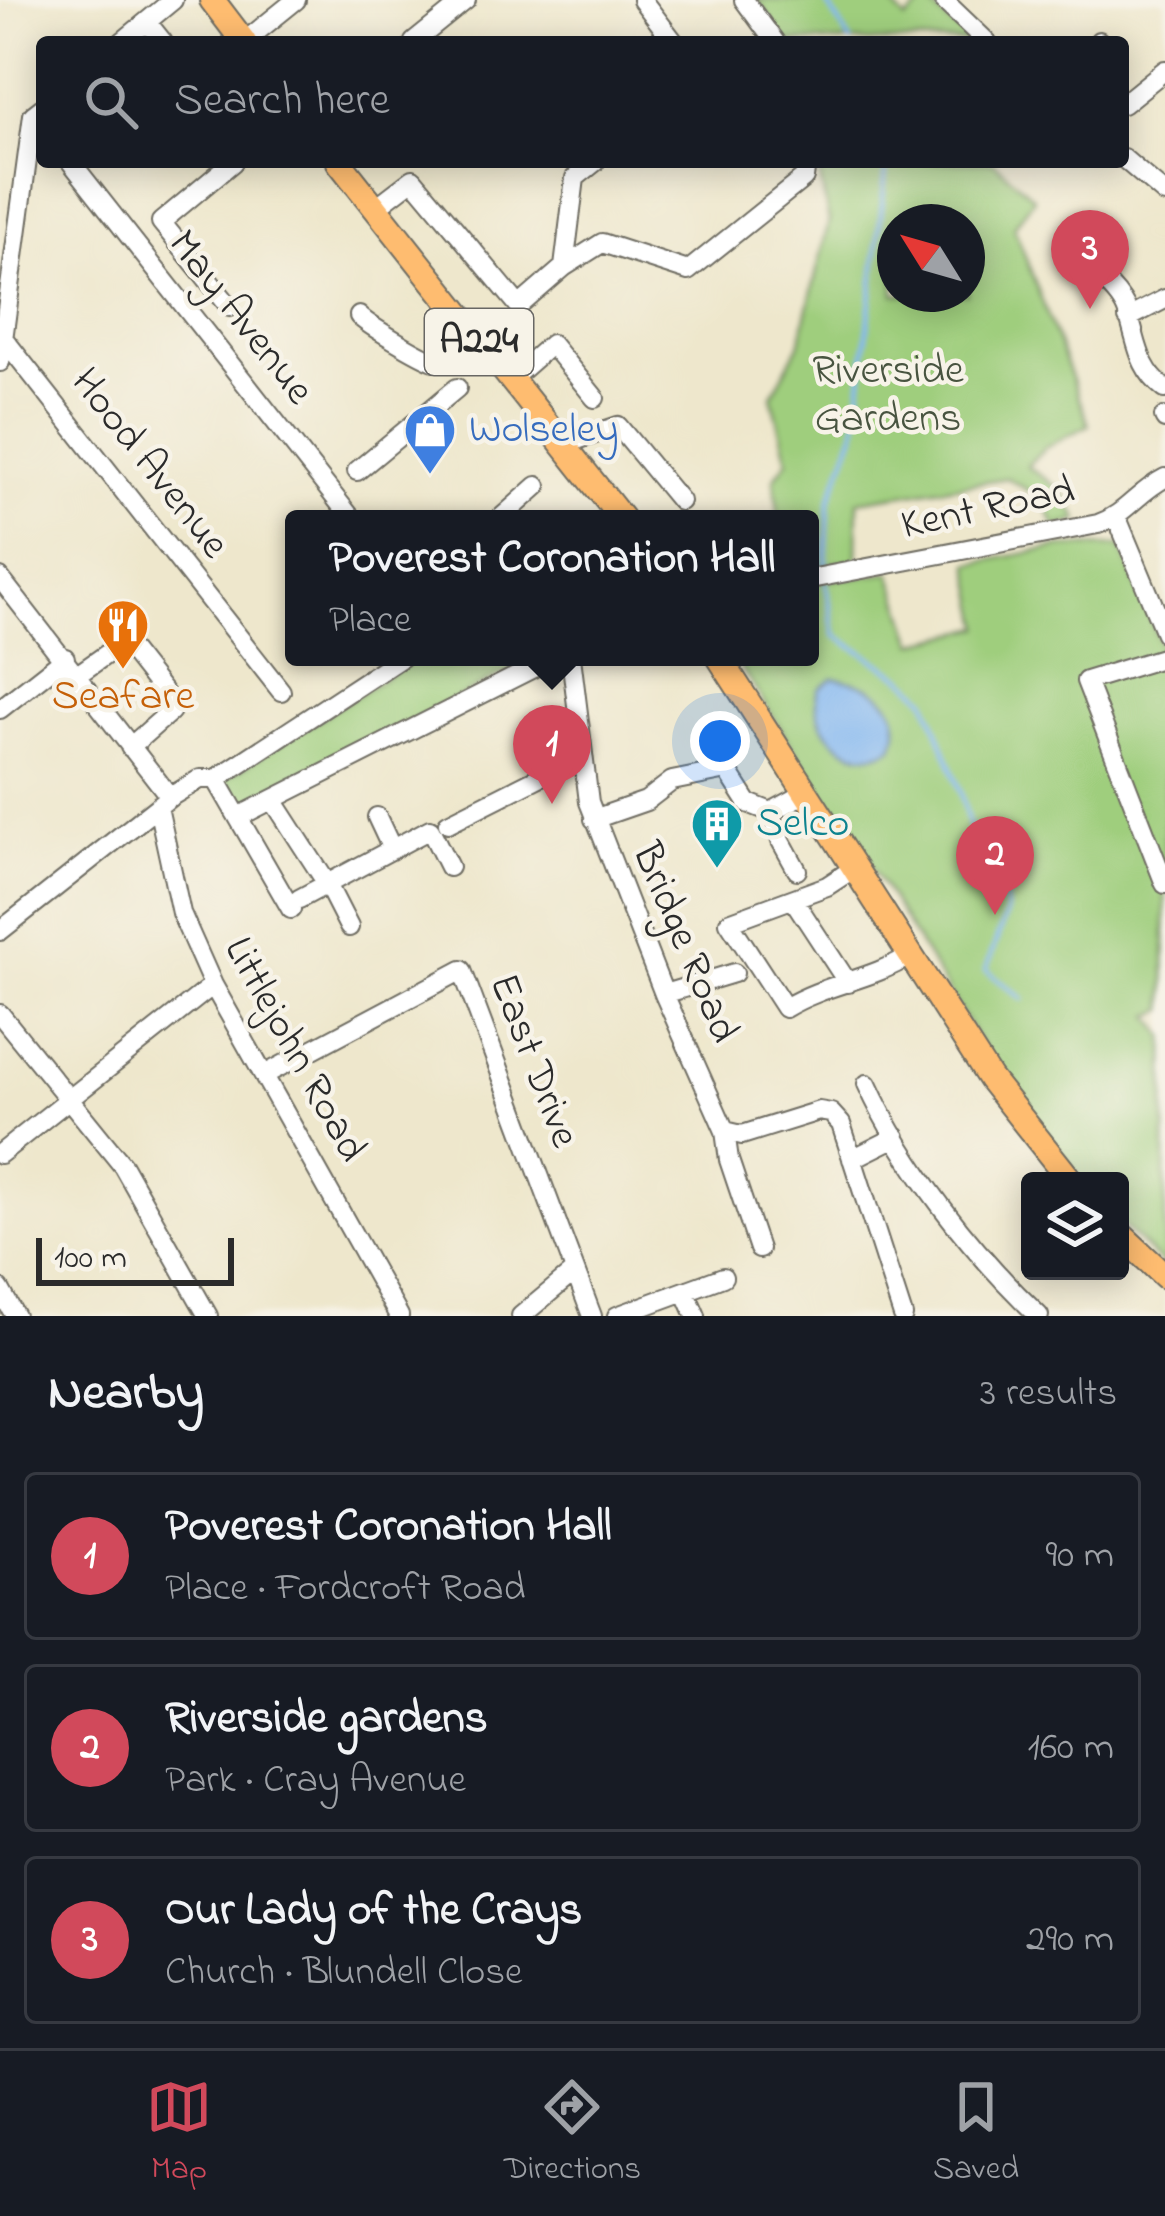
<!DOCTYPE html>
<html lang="en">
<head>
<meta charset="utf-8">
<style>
	:root { --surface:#171b24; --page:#20242c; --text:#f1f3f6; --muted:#9ea1a6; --line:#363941; --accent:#d1495b }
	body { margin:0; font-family:"Indie Flower",sans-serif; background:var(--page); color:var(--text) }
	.controls { position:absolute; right:36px; bottom:36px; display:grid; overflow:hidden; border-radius:12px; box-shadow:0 6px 30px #0003 }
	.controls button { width:108px; height:108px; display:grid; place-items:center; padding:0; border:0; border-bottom:3px solid var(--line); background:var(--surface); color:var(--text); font:60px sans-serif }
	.compass { position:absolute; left:877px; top:204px; width:108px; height:108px; border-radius:50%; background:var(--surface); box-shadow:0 6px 30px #0003; rotate:307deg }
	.scale { position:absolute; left:36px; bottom:30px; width:198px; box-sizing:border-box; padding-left:12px; border:6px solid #2b2b2b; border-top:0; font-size:33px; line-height:42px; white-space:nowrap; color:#2b2b2b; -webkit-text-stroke:9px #f7f3e8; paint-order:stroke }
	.you { position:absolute; left:720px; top:741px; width:42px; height:42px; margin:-30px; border:9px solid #fff; border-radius:50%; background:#1a73e8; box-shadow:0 0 0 18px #1a73e833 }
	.badge { display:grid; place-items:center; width:78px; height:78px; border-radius:50%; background:var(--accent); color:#fff; font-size:39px; font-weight:700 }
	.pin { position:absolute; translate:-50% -99px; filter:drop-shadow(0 3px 6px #0008) }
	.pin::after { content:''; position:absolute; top:63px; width:42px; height:36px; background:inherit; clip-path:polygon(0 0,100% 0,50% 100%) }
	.popup { position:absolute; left:285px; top:510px; width:534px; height:156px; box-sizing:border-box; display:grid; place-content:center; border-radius:12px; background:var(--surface); filter:drop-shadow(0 3px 9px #0005); font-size:39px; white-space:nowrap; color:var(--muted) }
	.popup b { font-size:45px; color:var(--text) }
	.popup::after { content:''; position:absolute; left:50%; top:100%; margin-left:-24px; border:24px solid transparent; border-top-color:var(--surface) }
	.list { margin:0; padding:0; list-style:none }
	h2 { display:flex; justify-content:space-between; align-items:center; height:156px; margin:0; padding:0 48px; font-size:51px }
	h2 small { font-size:39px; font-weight:400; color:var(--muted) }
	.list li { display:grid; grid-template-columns:78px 1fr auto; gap:36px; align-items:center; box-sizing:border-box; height:168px; margin:0 24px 24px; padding:0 24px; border:3px solid var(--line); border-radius:12px }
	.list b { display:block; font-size:45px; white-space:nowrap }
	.list p { margin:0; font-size:39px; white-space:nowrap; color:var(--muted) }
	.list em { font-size:39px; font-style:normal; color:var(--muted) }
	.icon { flex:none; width:66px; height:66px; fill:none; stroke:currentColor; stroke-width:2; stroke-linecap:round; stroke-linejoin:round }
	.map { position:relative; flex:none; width:1165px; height:1316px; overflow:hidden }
	.search { position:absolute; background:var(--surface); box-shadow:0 6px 30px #0003; left:36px; right:36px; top:36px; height:132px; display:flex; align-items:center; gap:30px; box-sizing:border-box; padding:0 42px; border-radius:12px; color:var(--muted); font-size:45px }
	.sheet { height:732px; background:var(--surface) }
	nav { display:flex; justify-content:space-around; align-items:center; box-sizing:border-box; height:168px; border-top:3px solid var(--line); background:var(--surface); font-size:33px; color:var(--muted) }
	nav a { display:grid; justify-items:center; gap:6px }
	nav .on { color:var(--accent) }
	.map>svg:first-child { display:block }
	.green { fill:#9fce7d; stroke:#657c54; stroke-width:3; fill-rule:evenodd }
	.water { fill:#83b7f1; stroke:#57718e; stroke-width:3 }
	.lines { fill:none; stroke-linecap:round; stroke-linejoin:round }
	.stream { stroke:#83b7f1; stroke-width:4.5 }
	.minor-casing { stroke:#6f6d63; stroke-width:22 }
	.major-casing { stroke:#6f6d63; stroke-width:28 }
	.minor { stroke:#fff; stroke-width:18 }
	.major { stroke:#febc70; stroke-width:24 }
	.labels { text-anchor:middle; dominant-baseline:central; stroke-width:9; stroke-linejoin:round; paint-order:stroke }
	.shield { fill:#f7f3e8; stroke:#686764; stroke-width:3 }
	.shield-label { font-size:39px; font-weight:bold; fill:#2b2b2b }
	.street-label { font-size:42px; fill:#2b2b2b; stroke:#f7f3e8 }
	.park-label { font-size:42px; fill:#485440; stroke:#f7f3e8 }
	.shop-label { font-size:42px; fill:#366cbe; stroke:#f7f3e8; text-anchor:start }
	.food-label { font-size:42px; fill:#c56008; stroke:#f7f3e8 }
	.culture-label { font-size:42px; fill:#0d838f; stroke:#f7f3e8; text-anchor:start }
</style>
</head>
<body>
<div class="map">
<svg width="1165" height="1316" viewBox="0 0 1165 1316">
	<rect width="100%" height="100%" fill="#f7f3e8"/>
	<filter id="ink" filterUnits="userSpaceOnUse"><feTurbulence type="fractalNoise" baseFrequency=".00833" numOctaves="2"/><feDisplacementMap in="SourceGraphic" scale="24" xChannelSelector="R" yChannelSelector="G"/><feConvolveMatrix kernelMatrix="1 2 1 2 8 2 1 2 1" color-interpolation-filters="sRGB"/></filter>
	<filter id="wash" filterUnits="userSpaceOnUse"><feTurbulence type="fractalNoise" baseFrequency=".004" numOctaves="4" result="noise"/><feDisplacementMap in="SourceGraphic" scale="48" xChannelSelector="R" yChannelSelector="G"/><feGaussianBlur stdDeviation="2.7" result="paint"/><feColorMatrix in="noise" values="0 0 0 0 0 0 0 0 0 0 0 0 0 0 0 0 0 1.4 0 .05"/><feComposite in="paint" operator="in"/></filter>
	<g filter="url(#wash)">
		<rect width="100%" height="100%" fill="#eee7cc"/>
		<path class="green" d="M 755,0 L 888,0 L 906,20 L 926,2 L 971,42 L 780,42 L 767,12 Z
			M 817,162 L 994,162 L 1034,198 L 1014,227 L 1089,425 L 1044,448 L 1027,466 L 1060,489 L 1079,520 L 1056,527 L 1042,499 L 1007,478 L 858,501 L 857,560 L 810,567 L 810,519 L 779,519 L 774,479 L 788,460 L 772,396 L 799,345 L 829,221 ZM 895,222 L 967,222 L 967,294 L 895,294 Z
			M 1121,546 L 1165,657 L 1165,1010 L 1151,1016 L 1165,1036 L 1165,1267 L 1120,1223 L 1120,1181 L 1080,1181 L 1006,1085 L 871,866 L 734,657 L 810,657 L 810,582 L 891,573 L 915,643 L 982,627 L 970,564 L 1059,547 Z
			M 417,657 L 534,658 L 244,809 L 225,779 Z"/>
		<path class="water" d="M 833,678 C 871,681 910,705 893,747 C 854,773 806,728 819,688 Z"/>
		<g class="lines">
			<path class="stream" d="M 825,0 L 851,42
				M 825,571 L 829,503 L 856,430 L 887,162
				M 826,583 L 835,635 L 904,678 L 926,699 L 961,793 L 974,846 L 1002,884 L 1007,910 L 986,970 L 1023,999"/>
		</g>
	</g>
	<g filter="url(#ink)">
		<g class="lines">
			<g class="minor-casing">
				<path id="minor" d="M 642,0 L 674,42
					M 744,0 L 775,42
					M 943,0 L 987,42
					M 147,22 L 163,42
					M 122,42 L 173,0
					M 244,42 L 296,0
					M 414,42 L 466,0
					M 1099,42 L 1099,41
					M 1123,104 L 1165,70
					M 1123,158 L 1165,194
					M 71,162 L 352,519
					M 375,208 L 413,179 L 519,306 L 564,267 L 602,243 L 688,271 L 804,178 L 806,162
					M 1069,254 C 1089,267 1121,291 1128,314 C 1138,344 1138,368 1165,389
					M 564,267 L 575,178 L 595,162
					M 230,307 L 161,222 L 233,162
					M 359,316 C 369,326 420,356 434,361 L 470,330
					M 1128,318 L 1165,299
					M 4,339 L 281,691
					M 0,362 L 33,115 L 42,108
					M 510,380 L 551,344 L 595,398
					M 1164,417 L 1165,419
					M 562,445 L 618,426 L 680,501
					M 357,471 L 457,388
					M 1117,518 L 1165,633
					M 500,519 L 537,486
					M 0,578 L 170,797
					M 810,579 L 1098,524 C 1125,515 1139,491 1165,478
					M 571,657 L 589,802 L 664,994 L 725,1131 L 729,1160 L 759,1249
					M 1165,657 L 1086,681 L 1165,884
					M 77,675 L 124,642 L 172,703 L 171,711 L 130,747
					M 0,709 L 65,658
					M 216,779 L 291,909
					M 273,800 L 326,882 L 349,927
					M 158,807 L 181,913 L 213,985 L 399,1316
					M 771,812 L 781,841 L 797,870
					M 240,816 L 555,657
					M 377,817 L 392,849
					M 594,819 L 646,801 L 672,781 L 727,770 L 748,803 L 771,812 L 808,792
					M 448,823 L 583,755
					M 856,867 L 827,886 L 729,922 L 785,1008 C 827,983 869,981 911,955
					M 299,899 L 430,829 L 449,867
					M 793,899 L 848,983
					M 0,931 L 170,797 L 200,779 L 216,779 L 402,657
					M 664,994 L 734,973
					M 0,1014 L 123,1166 L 208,1316
					M 264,1075 L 462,970 L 592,1316
					M 867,1084 C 906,1169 972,1252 1039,1316
					M 725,1131 L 742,1135 L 819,1111 L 831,1113 L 841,1124 L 903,1316
					M 0,1154 L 213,985
					M 852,1159 L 896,1137
					M 0,1289 L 15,1316
					M 685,1291 L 696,1316
					M 521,1316 L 575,1271
					M 617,1316 L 723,1277"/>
			</g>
			<g class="major-casing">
				<path id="major" d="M 212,0 L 244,42
					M 339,162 L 622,519
					M 719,657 L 990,1079 L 1071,1181
					M 1120,1234 L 1165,1276"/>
			</g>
			<use href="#minor" class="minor"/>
			<use href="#major" class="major"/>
		</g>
	</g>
	<defs>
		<g id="shop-pin" transform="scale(2.7)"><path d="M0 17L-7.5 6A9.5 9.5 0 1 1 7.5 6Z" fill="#3f7fe0" stroke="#f7f3e8"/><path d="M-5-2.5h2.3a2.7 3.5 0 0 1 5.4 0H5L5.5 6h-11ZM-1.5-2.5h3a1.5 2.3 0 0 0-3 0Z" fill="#fff"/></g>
		<g id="restaurant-pin" transform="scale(2.7)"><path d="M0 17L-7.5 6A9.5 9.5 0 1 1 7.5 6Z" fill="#e8710a" stroke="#f7f3e8"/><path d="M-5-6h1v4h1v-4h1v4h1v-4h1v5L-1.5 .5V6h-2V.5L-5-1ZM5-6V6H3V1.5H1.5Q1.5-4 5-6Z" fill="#fff"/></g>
		<g id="building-pin" transform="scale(2.7)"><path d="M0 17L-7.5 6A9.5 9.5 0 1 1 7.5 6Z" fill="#0f9aa8" stroke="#f7f3e8"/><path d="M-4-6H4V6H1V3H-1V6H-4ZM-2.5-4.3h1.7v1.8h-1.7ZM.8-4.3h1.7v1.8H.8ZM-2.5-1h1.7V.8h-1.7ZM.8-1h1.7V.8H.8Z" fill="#fff"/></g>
	</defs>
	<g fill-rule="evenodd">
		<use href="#shop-pin" x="430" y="430"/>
		<use href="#restaurant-pin" x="123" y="625"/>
		<use href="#building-pin" x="717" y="824"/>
	</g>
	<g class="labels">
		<rect class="shield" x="425" y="309" width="108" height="66" rx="9"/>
		<g class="shield-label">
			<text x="479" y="342">A224</text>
		</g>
		<g class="street-label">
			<text transform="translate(240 318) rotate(52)">May Avenue</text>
			<text transform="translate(149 464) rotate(52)">Hood Avenue</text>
			<text transform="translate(988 509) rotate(-12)">Kent Road</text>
			<text transform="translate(684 943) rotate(67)">Bridge Road</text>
			<text transform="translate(294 1050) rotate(61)">Littlejohn Road</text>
			<text transform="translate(533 1061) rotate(69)">East Drive</text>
		</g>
		<g class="park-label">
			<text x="888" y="371">Riverside<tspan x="888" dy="48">Gardens</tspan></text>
		</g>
		<g class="shop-label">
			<text x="469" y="430">Wolseley</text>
		</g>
		<g class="food-label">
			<text x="123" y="697">Seafare</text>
		</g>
		<g class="culture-label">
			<text x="756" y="824">Selco</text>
		</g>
	</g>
</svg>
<div class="controls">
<button><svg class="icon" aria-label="layers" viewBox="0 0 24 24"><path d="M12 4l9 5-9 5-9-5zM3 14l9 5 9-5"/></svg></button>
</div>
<svg class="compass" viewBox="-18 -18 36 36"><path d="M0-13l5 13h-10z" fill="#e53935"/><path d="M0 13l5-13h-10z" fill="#9ea1a6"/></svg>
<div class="scale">100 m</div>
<div class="you"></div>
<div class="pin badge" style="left:552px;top:804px">1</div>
<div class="popup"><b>Poverest Coronation Hall</b>Place</div>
<div class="pin badge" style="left:995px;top:915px">2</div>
<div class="pin badge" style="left:1090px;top:309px">3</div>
<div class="search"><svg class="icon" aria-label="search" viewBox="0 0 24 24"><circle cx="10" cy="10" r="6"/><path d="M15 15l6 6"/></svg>Search here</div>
</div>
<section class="sheet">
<h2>Nearby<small>3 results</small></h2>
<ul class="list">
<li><span class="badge">1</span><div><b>Poverest Coronation Hall</b><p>Place · Fordcroft Road</p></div><em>90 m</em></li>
<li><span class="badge">2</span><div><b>Riverside gardens</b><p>Park · Cray Avenue</p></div><em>160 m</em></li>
<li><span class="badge">3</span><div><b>Our Lady of the Crays</b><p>Church · Blundell Close</p></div><em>290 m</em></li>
</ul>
</section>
<nav>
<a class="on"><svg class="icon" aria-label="map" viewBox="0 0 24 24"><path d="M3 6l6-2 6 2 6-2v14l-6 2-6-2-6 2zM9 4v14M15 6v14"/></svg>Map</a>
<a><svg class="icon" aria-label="directions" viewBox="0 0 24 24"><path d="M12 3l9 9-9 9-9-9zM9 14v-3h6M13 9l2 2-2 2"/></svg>Directions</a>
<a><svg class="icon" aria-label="saved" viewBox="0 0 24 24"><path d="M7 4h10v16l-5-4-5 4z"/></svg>Saved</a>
</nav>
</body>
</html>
